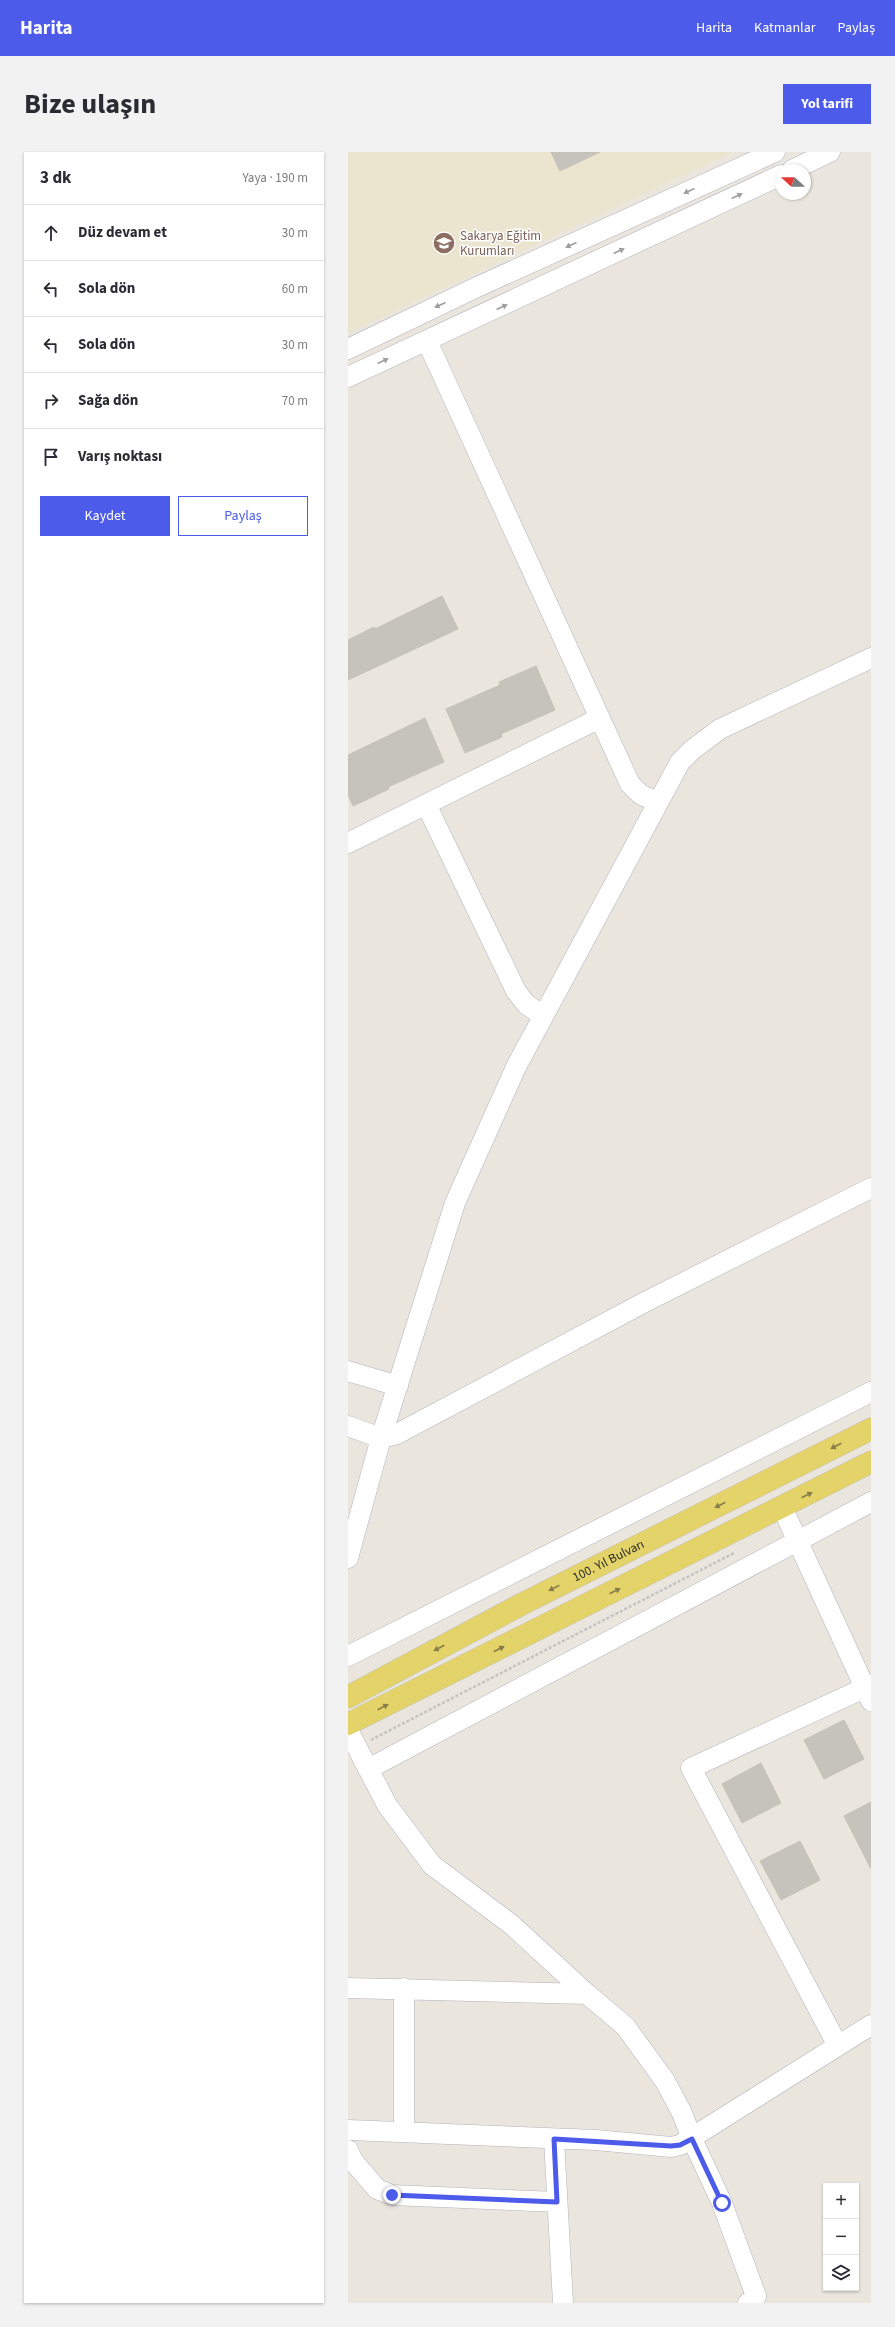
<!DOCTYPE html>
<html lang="tr">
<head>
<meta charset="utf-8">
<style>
	:root { --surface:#fff; --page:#f2f2f3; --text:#2b2b33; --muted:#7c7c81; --line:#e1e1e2; --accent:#4c5be9 }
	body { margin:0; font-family:"Source Sans 3",sans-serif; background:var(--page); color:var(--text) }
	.controls { position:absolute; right:12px; bottom:12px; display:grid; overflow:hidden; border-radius:0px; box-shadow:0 1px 3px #0004 }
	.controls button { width:36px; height:36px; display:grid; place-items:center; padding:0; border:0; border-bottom:1px solid var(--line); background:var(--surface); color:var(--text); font:20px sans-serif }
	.compass { position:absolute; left:427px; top:12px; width:36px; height:36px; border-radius:50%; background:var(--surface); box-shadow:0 1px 3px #0004; rotate:291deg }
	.stop { position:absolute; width:12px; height:12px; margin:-9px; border:3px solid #4c5be9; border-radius:50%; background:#fff }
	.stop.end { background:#4c5be9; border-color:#fff; box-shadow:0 1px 4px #0008 }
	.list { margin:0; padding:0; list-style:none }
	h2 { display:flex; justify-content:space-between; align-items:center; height:52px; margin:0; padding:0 16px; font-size:17px }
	h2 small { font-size:13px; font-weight:400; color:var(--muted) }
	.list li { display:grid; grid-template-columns:26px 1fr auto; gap:12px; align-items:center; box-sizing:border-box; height:56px; padding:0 16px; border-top:1px solid var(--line) }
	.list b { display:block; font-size:15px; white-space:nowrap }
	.list em { font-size:13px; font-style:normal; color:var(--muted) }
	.actions { display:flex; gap:8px; padding:12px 16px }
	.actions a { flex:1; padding:9px 0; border:1px solid var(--accent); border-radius:0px; text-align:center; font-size:14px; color:var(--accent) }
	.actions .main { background:var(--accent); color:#fff }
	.icon { flex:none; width:22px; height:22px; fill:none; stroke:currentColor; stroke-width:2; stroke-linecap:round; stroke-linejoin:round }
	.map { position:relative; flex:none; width:523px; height:2151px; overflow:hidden; border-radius:0px }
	header { display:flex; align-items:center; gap:24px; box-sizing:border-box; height:56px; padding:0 20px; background:var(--accent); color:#fff }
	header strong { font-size:19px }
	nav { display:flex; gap:22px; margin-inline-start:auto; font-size:14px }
	.intro { display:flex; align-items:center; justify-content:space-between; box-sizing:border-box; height:96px; padding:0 24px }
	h1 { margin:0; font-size:28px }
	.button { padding:10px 18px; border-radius:0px; background:var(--accent); color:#fff; font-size:14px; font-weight:700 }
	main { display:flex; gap:24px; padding:0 24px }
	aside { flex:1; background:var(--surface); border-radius:0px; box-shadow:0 1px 3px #0004 }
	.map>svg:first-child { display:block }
	.education { fill:#ebe4ce }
	.building { fill:#c6c3bd; stroke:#c6c2b7 }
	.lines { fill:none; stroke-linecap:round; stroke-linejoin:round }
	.minor-casing { stroke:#b1b2bc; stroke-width:21 }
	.major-casing { stroke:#c3c3c3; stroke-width:23 }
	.path { stroke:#c3c3c3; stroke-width:2.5; stroke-dasharray:3 2; stroke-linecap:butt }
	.minor { stroke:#fff; stroke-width:20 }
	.major { stroke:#e4d369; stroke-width:22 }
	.oneway { fill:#9f9f9f }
	.oneway2 { fill:#877e4a }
	.route { stroke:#4c5be9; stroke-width:5 }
	.labels { text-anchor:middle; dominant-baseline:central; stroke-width:3; stroke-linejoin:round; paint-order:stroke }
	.education-label { font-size:13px; fill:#785e54; stroke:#fff; text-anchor:start }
	.street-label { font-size:13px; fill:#2a2a2a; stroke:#fff }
</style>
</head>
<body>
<header>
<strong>Harita</strong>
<nav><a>Harita</a><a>Katmanlar</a><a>Paylaş</a></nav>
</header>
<div class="intro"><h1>Bize ulaşın</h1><a class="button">Yol tarifi</a></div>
<main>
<aside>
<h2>3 dk<small>Yaya · 190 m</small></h2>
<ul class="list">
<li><svg class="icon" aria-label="ahead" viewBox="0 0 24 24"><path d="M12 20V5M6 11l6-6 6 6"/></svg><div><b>Düz devam et</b></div><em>30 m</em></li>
<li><svg class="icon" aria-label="left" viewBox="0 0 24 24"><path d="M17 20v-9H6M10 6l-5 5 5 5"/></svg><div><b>Sola dön</b></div><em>60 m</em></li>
<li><svg class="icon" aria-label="left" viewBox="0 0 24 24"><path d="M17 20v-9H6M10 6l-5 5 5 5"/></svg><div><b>Sola dön</b></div><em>30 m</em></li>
<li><svg class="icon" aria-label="right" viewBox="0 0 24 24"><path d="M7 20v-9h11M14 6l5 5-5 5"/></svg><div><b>Sağa dön</b></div><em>70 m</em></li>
<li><svg class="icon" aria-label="arrive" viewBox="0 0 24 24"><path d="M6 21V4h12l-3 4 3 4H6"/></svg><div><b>Varış noktası</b></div></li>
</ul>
<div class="actions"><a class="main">Kaydet</a><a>Paylaş</a></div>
</aside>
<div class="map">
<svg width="523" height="2151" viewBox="0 0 523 2151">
	<rect width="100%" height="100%" fill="#ebe6dd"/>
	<path class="education" d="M 0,0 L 385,0 L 0,181 Z"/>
	<path class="building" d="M 203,0 L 252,0 L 212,19 Z
		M 94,444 L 110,477 L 0,528 L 0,488 L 26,475 L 27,477 Z
		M 188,514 L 207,558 L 153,582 L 154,585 L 117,601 L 98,557 L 152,533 L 151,530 Z
		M 77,566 L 96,610 L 40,635 L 41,637 L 5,654 L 0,643 L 0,603 Z
		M 496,1568 L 516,1607 L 476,1627 L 456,1588 Z
		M 413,1611 L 433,1651 L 394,1671 L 374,1632 Z
		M 523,1650 L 523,1717 L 496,1664 Z
		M 452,1689 L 472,1728 L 433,1748 L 412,1709 Z"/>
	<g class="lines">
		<g class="minor-casing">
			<path id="minor" d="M 444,18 L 482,0
				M 79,189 L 282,632 L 292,642 L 309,650
				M 0,197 L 127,136 L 427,0
				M 0,225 L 433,23
				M 78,652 L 168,839 L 178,852 L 195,864
				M 0,691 L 252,566
				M 0,1219 L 50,1234
				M 0,1274 L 33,1286 L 0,1406
				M 33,1286 L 107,1051 L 168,915 L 332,610 L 344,598 L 372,577 L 523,506
				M 33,1286 L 49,1282 L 297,1150 L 523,1036
				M 434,1355 L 523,1549
				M 0,1504 L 523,1240
				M 0,1578 L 39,1653 L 84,1713 L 164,1773 L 239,1842
				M 20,1617 L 523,1350
				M 0,1836 L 239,1842 L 277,1874 L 317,1929 L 334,1961 L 344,1987 L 374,2051 L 408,2144 L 400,2151
				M 490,1894 L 343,1616 L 523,1533
				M 0,1978 L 248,1988 L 323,1995 L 332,1993 L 523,1873
				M 56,1979 L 56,1836
				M 206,1987 L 215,2151
				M 0,1998 L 5,2009 L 29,2037 L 44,2043 L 209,2050"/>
		</g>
		<g class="major-casing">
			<g id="major">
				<path id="s1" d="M 0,1545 L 174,1452 L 523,1277"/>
				<path d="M 0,1572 L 523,1310"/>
			</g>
		</g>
		<path class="path" d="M 23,1588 L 386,1401"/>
		<use href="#minor" class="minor"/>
		<use href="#major" class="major"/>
	</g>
	<defs><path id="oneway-solid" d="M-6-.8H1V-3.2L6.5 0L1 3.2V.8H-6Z"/></defs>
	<g class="oneway">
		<use href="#oneway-solid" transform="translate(341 39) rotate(156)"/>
		<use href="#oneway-solid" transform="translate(389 44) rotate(-25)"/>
		<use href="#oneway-solid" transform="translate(223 93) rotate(156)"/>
		<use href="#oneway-solid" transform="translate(271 99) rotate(-25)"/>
		<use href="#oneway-solid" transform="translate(92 153) rotate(155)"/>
		<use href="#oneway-solid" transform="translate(154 155) rotate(-25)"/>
		<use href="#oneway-solid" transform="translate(35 209) rotate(-25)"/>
	</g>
	<g class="oneway2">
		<use href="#oneway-solid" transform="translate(488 1294) rotate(153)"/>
		<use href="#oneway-solid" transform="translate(459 1343) rotate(-27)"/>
		<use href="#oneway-solid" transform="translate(372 1353) rotate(153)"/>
		<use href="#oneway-solid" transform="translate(206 1436) rotate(153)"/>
		<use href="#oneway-solid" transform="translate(267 1439) rotate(-27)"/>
		<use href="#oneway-solid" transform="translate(91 1496) rotate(152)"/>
		<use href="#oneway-solid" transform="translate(151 1497) rotate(-27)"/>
		<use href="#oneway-solid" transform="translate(35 1555) rotate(-27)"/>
	</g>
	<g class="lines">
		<path class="route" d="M 44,2043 L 209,2050 L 206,1987 L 323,1994 L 332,1993 L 344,1987 L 374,2051"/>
	</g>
	<defs>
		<g id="school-disc" transform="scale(1.15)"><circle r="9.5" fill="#8d6e63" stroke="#fff"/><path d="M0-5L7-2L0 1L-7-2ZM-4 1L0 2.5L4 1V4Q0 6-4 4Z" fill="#fff"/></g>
	</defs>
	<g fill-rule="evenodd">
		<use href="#school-disc" x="96" y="91"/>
	</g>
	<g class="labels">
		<g class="education-label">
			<text x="112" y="84">Sakarya Eğitim<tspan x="112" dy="15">Kurumları</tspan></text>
		</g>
		<g class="street-label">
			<text stroke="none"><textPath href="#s1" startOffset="294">100. Yıl Bulvarı</textPath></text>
		</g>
	</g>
</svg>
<div class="controls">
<button>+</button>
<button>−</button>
<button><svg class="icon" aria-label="layers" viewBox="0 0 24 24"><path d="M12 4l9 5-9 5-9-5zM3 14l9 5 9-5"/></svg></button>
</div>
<svg class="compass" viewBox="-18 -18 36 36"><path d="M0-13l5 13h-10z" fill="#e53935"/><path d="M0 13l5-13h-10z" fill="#7c7c81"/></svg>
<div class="stop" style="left:374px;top:2051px"></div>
<div class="stop end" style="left:44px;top:2043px"></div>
</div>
</main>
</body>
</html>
